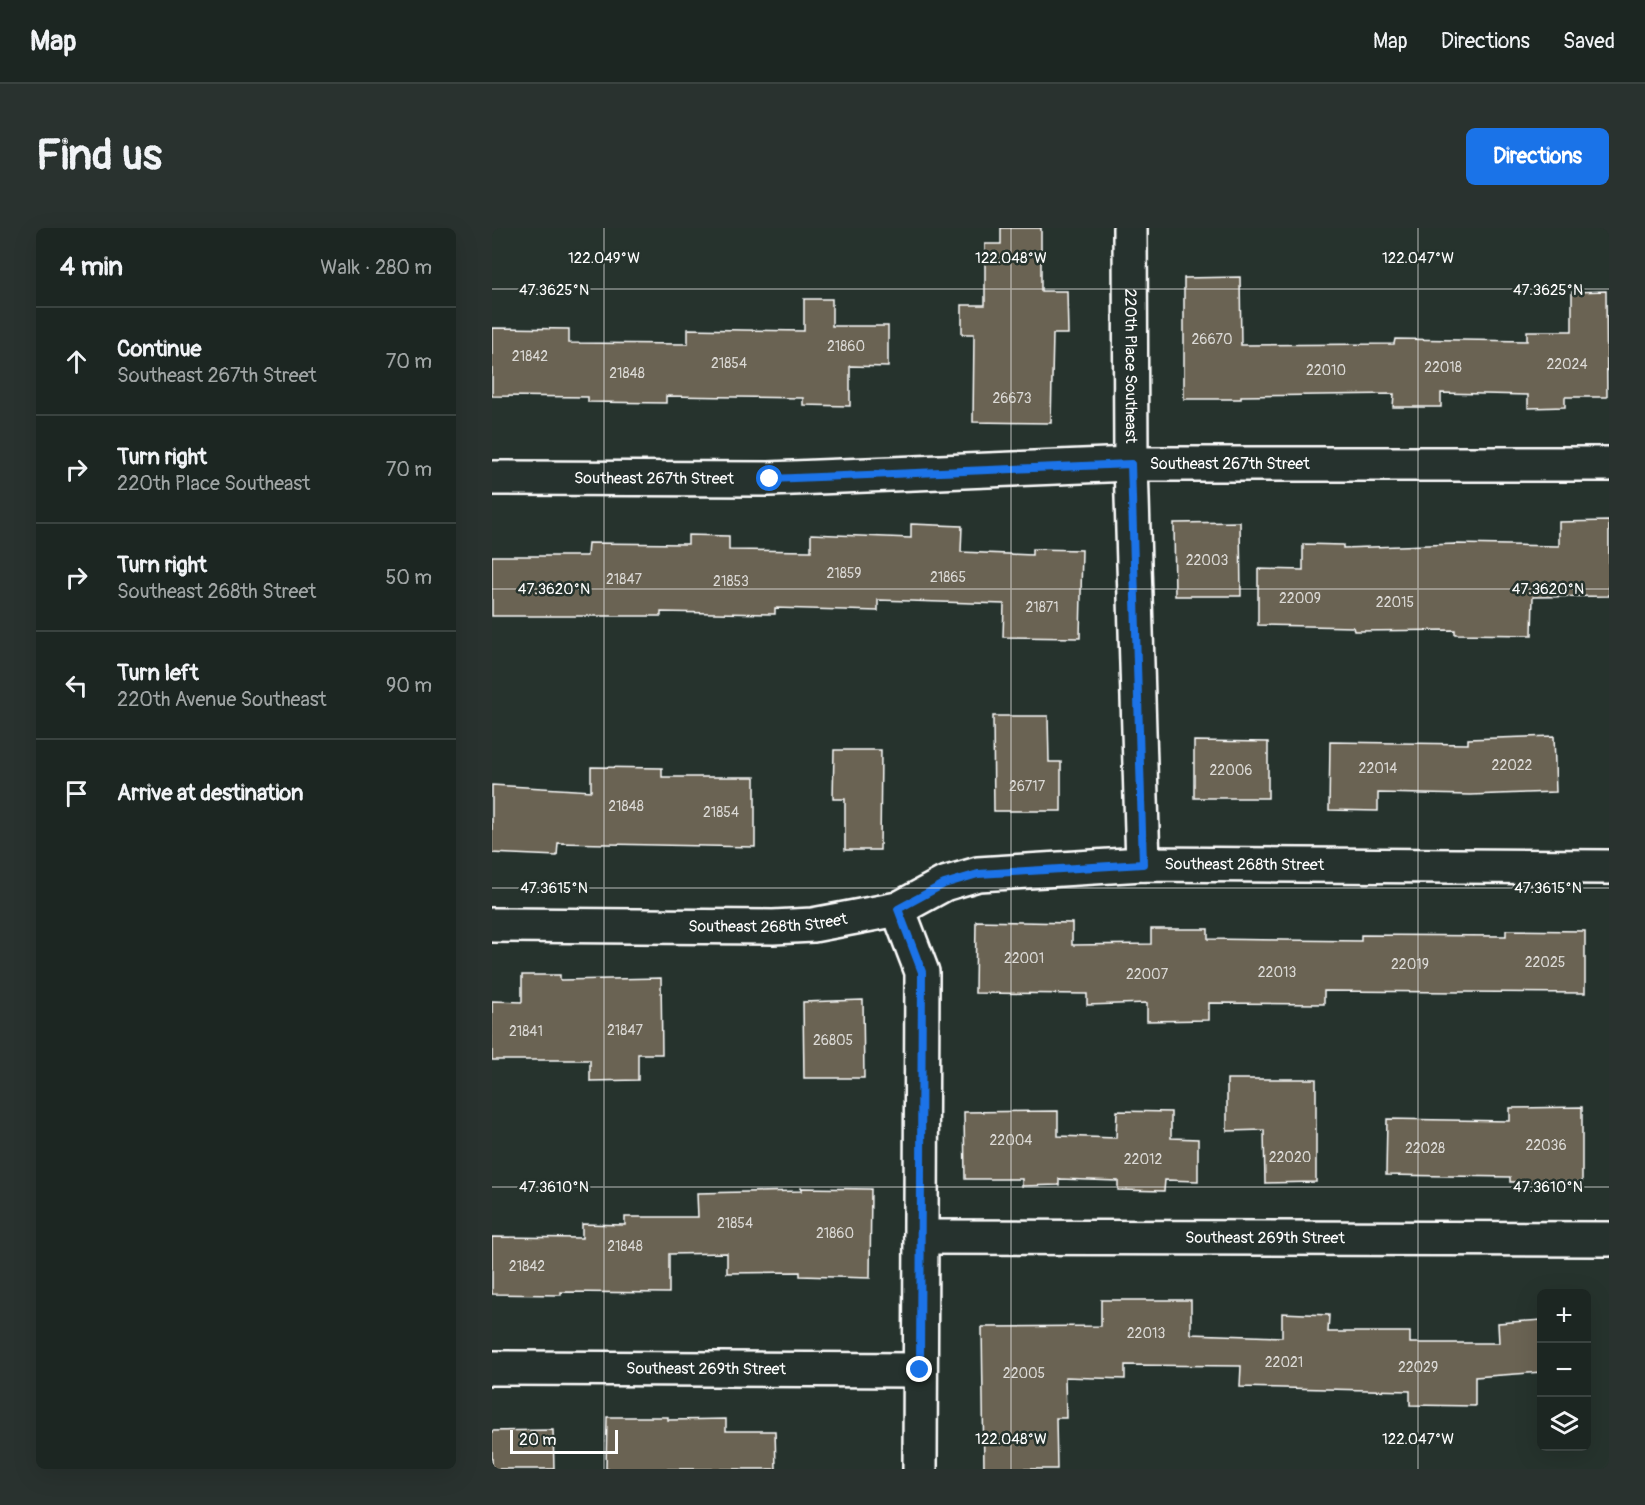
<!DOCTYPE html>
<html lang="en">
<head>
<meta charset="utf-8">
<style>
	:root { --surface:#1c2622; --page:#29322f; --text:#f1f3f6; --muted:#a0a5a5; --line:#3a4340; --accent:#1a73e8 }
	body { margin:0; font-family:Pangolin,sans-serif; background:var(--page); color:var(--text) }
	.controls { position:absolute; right:18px; bottom:18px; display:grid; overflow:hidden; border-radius:9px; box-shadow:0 6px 24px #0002 }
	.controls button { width:54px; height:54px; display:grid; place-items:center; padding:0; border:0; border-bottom:2px solid var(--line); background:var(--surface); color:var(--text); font:30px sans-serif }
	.scale { position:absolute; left:18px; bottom:15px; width:108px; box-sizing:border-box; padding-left:6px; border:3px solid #fff; border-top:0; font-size:16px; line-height:21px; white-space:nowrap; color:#fff; -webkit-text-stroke:4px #26332d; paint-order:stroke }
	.stop { position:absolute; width:18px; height:18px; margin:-14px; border:4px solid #1a73e8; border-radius:50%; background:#fff }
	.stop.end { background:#1a73e8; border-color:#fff; box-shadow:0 2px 6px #0008 }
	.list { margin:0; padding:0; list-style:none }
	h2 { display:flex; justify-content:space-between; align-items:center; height:78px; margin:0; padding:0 24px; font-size:26px }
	h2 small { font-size:20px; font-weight:400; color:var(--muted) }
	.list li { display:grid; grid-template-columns:39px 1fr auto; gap:18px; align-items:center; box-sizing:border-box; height:108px; padding:0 24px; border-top:2px solid var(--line) }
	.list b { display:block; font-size:22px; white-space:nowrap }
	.list p { margin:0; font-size:20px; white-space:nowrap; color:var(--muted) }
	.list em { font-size:20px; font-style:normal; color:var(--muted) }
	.icon { flex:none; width:33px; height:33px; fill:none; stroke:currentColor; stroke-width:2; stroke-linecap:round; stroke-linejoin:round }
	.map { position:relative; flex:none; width:1117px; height:1241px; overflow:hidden; border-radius:9px }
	header { display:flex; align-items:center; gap:36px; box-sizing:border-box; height:84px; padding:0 30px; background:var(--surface); border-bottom:2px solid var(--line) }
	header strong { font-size:28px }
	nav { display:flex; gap:33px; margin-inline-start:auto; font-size:21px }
	.intro { display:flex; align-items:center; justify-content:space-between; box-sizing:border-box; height:144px; padding:0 36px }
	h1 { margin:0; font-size:42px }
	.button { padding:15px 27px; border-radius:9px; background:var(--accent); color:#fff; font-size:21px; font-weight:700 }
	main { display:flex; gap:36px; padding:0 36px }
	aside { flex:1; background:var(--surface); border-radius:9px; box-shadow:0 6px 24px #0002 }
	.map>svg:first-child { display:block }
	.building { fill:#6a6452; stroke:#fff; stroke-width:1.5 }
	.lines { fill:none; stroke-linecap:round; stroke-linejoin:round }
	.minor-casing { stroke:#fff; stroke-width:38 }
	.minor { stroke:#26332d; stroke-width:33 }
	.route { stroke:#1a73e8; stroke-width:8 }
	.ticks { fill:none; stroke:#fff; stroke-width:1.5; stroke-opacity:0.45 }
	.labels { text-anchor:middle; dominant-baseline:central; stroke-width:5; stroke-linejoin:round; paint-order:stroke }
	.number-label { font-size:14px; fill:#dad8d4 }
	.street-label { font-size:16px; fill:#fff; stroke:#26332d }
	.ticks-label { font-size:15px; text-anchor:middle; fill:#fff; stroke:#26332d; stroke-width:5; stroke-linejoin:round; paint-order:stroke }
</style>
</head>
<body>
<header>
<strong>Map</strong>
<nav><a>Map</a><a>Directions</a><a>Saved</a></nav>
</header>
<div class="intro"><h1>Find us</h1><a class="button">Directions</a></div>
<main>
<aside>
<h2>4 min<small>Walk · 280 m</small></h2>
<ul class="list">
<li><svg class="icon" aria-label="ahead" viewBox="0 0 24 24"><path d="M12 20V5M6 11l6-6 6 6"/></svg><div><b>Continue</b><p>Southeast 267th Street</p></div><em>70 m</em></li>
<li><svg class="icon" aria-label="right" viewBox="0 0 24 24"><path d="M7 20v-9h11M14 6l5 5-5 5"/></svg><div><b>Turn right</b><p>220th Place Southeast</p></div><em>70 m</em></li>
<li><svg class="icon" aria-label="right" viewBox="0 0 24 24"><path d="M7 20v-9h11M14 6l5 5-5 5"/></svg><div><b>Turn right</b><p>Southeast 268th Street</p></div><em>50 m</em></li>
<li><svg class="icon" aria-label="left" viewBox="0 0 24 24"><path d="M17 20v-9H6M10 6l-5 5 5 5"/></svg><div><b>Turn left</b><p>220th Avenue Southeast</p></div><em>90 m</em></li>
<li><svg class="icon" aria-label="arrive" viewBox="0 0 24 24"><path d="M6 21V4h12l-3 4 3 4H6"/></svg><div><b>Arrive at destination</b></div></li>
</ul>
</aside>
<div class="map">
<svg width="1117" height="1241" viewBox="0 0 1117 1241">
	<rect width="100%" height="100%" fill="#26332d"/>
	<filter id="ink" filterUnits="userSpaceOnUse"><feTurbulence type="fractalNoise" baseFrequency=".0167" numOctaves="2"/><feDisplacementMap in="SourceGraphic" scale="12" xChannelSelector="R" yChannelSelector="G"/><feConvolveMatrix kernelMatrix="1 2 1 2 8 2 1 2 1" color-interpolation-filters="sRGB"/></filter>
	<g filter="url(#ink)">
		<path class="building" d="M 509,0 L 549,0 L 549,63 L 575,63 L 576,106 L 561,106 L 559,195 L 481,194 L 482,106 L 470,106 L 470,77 L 493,77 L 493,16 L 509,16 Z
			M 748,49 L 749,117 L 902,116 L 903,111 L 1035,113 L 1035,103 L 1080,103 L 1080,64 L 1114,63 L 1115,169 L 1073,169 L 1073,179 L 1036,180 L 1036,167 L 949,165 L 949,179 L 901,179 L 902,166 L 749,168 L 749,171 L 692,171 L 692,50 Z
			M 312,71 L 340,71 L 340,98 L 396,98 L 396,139 L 358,138 L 358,178 L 311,177 L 311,170 L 174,168 L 174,175 L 96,174 L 96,169 L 0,168 L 0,100 L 77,101 L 77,115 L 196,116 L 196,101 L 312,103 Z
			M 1117,293 L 1117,368 L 1041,369 L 1040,407 L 963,406 L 963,402 L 862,403 L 861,399 L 766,397 L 766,341 L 811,342 L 811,316 L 851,317 L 851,320 L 964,316 L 1067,318 L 1067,294 Z
			M 748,294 L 749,368 L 683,368 L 682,295 Z
			M 419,296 L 470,298 L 469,324 L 540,327 L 540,321 L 590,322 L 588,410 L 511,409 L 512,376 L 386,372 L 386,383 L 283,380 L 283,386 L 169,384 L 169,388 L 0,388 L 0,328 L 95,328 L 96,315 L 196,316 L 196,307 L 237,308 L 237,322 L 319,323 L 319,306 L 419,310 Z
			M 501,488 L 556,488 L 557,534 L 569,534 L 569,583 L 502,583 Z
			M 1062,508 L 1064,564 L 978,567 L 886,565 L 886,583 L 837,582 L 838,514 L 976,516 L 976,511 Z
			M 702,513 L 776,514 L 776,570 L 702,570 Z
			M 342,522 L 389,522 L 388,622 L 353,622 L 353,571 L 341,571 Z
			M 99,539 L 170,540 L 170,549 L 263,549 L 263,619 L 66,615 L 65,628 L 0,625 L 0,557 L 99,563 Z
			M 484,693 L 580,695 L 580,717 L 659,716 L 659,701 L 716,701 L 716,711 L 869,713 L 869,707 L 1014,708 L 1014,702 L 1093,703 L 1093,765 L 832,763 L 832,776 L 717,775 L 717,792 L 655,793 L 655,775 L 595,777 L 595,766 L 483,765 Z
			M 30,747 L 68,747 L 68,752 L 169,750 L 170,826 L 146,826 L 146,852 L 98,853 L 98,832 L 0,832 L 0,773 L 30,774 Z
			M 371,772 L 372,850 L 312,850 L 311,774 Z
			M 735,851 L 824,851 L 824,954 L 773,955 L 772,902 L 735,903 Z
			M 1090,879 L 1090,954 L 1018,954 L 1018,949 L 894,947 L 895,891 L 1018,893 L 1018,880 Z
			M 566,883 L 566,908 L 624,910 L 625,883 L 679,884 L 679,910 L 706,911 L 706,953 L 673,952 L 672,963 L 626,962 L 626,953 L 567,951 L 567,957 L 530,958 L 530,951 L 473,951 L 472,884 Z
			M 309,960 L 379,961 L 378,1050 L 308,1048 L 308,1044 L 235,1045 L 235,1025 L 177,1026 L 177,1065 L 69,1064 L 69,1067 L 0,1066 L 0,1009 L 90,1010 L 90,996 L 133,997 L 133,989 L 206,989 L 205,965 L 309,963 Z
			M 609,1072 L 699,1072 L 699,1106 L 790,1109 L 790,1085 L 837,1087 L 836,1104 L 918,1104 L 918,1115 L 1007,1115 L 1006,1095 L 1050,1092 L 1050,1144 L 983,1149 L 983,1178 L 918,1177 L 918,1163 L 748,1159 L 749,1138 L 633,1137 L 633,1151 L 573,1149 L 574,1190 L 564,1190 L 565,1241 L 492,1241 L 490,1099 L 609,1098 Z
			M 115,1189 L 176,1189 L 176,1192 L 234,1191 L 234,1203 L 283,1203 L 284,1241 L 114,1241 Z
			M 61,1202 L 62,1241 L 0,1241 L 0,1203 Z"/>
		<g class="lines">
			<g class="minor-casing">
				<g id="minor">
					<path id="s1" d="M 638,0 L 639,236 L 651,636"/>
					<path id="s2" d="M 0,250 L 277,251 L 639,236 L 1117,236"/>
					<path d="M 406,681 L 430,744 L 428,1241"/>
					<path id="s3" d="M 0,697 L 281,699 L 321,697 L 406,681 L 452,656 L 486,646 L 651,636 L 1117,639"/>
					<path id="s4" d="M 429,1009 L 1117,1011"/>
					<path id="s5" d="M 0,1140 L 428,1142"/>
				</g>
			</g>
			<use href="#minor" class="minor"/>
		</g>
	</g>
	<g class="lines" filter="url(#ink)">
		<path class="route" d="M 278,251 L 639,236 L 651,636 L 486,646 L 452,656 L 406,681 L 430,744 L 428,1142"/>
	</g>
	<path class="ticks" d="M 112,0 L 112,1241M 519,0 L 519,1241M 926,0 L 926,1241M 0,61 L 1117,61M 0,361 L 1117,361M 0,660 L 1117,660M 0,959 L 1117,959"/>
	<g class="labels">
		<g class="number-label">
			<text x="720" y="111">26670</text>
			<text x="354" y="118">21860</text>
			<text x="38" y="128">21842</text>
			<text x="237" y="135">21854</text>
			<text x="1075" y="136">22024</text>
			<text x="951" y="139">22018</text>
			<text x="834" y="142">22010</text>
			<text x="135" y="145">21848</text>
			<text x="520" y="170">26673</text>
			<text x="715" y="332">22003</text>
			<text x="352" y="345">21859</text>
			<text x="456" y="349">21865</text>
			<text x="132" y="351">21847</text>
			<text x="239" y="353">21853</text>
			<text x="808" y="370">22009</text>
			<text x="903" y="374">22015</text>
			<text x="550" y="379">21871</text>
			<text x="1020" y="537">22022</text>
			<text x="886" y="540">22014</text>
			<text x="739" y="542">22006</text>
			<text x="535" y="558">26717</text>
			<text x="134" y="578">21848</text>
			<text x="229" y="584">21854</text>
			<text x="532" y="730">22001</text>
			<text x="1053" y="734">22025</text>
			<text x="918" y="736">22019</text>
			<text x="785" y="744">22013</text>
			<text x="655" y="746">22007</text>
			<text x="133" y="802">21847</text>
			<text x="34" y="803">21841</text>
			<text x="341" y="812">26805</text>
			<text x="519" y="912">22004</text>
			<text x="1054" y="917">22036</text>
			<text x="933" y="920">22028</text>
			<text x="798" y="929">22020</text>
			<text x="651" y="931">22012</text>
			<text x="243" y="995">21854</text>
			<text x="343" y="1005">21860</text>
			<text x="133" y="1018">21848</text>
			<text x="35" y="1038">21842</text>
			<text x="654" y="1105">22013</text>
			<text x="792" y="1134">22021</text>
			<text x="926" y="1139">22029</text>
			<text x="532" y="1145">22005</text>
		</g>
		<g class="street-label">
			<text stroke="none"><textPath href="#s1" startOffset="138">220th Place Southeast</textPath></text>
			<text stroke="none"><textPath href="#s2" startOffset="738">Southeast 267th Street</textPath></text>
			<text stroke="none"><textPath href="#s2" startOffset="162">Southeast 267th Street</textPath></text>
			<text stroke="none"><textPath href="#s3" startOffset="762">Southeast 268th Street</textPath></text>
			<text stroke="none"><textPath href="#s3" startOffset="276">Southeast 268th Street</textPath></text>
			<text stroke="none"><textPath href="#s4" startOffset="344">Southeast 269th Street</textPath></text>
			<text stroke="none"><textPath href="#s5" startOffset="214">Southeast 269th Street</textPath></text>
		</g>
	</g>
	<g class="ticks-label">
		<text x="112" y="35">122.049°W</text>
		<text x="519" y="35">122.048°W</text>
		<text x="926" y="35">122.047°W</text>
		<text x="62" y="67">47.3625°N</text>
		<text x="1056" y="67">47.3625°N</text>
		<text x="62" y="366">47.3620°N</text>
		<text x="1056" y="366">47.3620°N</text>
		<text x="62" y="665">47.3615°N</text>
		<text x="1056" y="665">47.3615°N</text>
		<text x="62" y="964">47.3610°N</text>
		<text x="1056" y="964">47.3610°N</text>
		<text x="519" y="1216">122.048°W</text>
		<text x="926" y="1216">122.047°W</text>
	</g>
</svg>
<div class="controls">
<button>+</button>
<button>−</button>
<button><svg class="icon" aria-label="layers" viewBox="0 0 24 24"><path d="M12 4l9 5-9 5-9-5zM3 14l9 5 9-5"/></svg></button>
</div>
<div class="scale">20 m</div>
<div class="stop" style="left:278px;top:251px"></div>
<div class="stop end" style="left:428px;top:1142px"></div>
</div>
</main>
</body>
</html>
